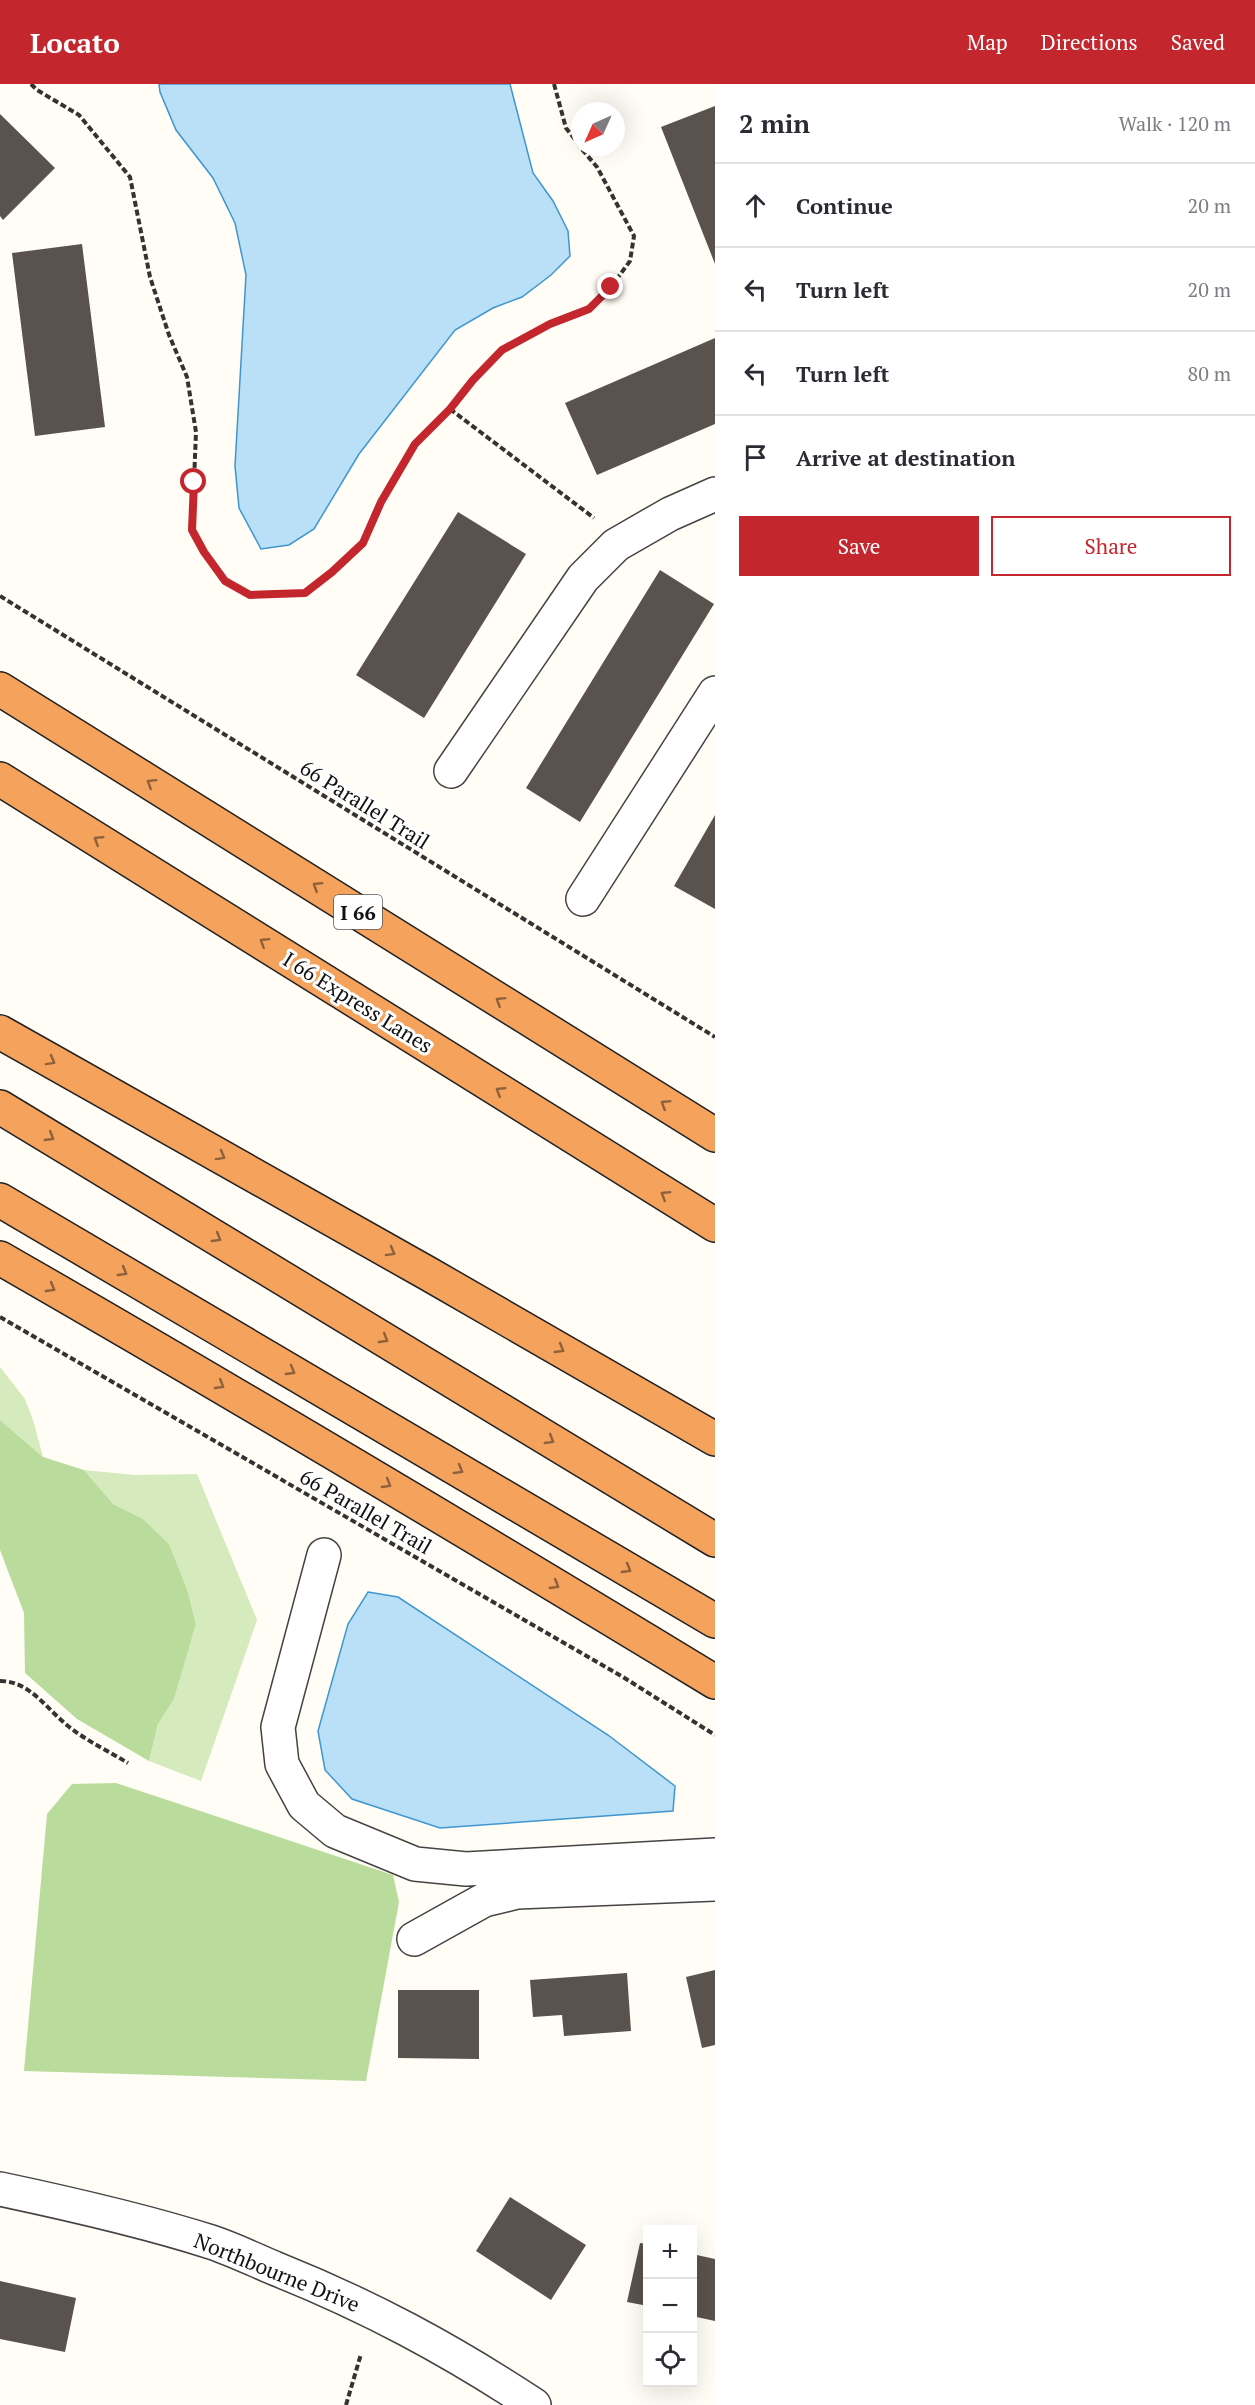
<!DOCTYPE html>
<html lang="en">
<head>
<meta charset="utf-8">
<style>
	:root { --surface:#fff; --page:#f7f7f7; --text:#2b2b33; --muted:#7c7c81; --line:#e1e1e2; --accent:#c4262e }
	body { margin:0; font-family:"PT Serif",serif; background:var(--page); color:var(--text) }
	.controls { position:absolute; right:18px; bottom:18px; display:grid; overflow:hidden; border-radius:0px; box-shadow:0 6px 24px #0002 }
	.controls button { width:54px; height:54px; display:grid; place-items:center; padding:0; border:0; border-bottom:2px solid var(--line); background:var(--surface); color:var(--text); font:30px sans-serif }
	.compass { position:absolute; left:571px; top:18px; width:54px; height:54px; border-radius:50%; background:var(--surface); box-shadow:0 6px 24px #0002; rotate:225deg }
	.stop { position:absolute; width:18px; height:18px; margin:-14px; border:4px solid #c4262e; border-radius:50%; background:#fff }
	.stop.end { background:#c4262e; border-color:#fff; box-shadow:0 2px 6px #0008 }
	.list { margin:0; padding:0; list-style:none }
	h2 { display:flex; justify-content:space-between; align-items:center; height:78px; margin:0; padding:0 24px; font-size:26px }
	h2 small { font-size:20px; font-weight:400; color:var(--muted) }
	.list li { display:grid; grid-template-columns:39px 1fr auto; gap:18px; align-items:center; box-sizing:border-box; height:84px; padding:0 24px; border-top:2px solid var(--line) }
	.list b { display:block; font-size:22px; white-space:nowrap }
	.list em { font-size:20px; font-style:normal; color:var(--muted) }
	.actions { display:flex; gap:12px; padding:18px 24px }
	.actions a { flex:1; padding:14px 0; border:2px solid var(--accent); border-radius:0px; text-align:center; font-size:21px; color:var(--accent) }
	.actions .main { background:var(--accent); color:#fff }
	.icon { flex:none; width:33px; height:33px; fill:none; stroke:currentColor; stroke-width:2; stroke-linecap:round; stroke-linejoin:round }
	.map { position:relative; flex:none; width:715px; height:2321px; overflow:hidden }
	header { display:flex; align-items:center; gap:36px; box-sizing:border-box; height:84px; padding:0 30px; background:var(--accent); color:#fff }
	header strong { font-size:28px }
	nav { display:flex; gap:33px; margin-inline-start:auto; font-size:21px }
	main { display:flex }
	aside { flex:1; background:var(--surface) }
	.map>svg:first-child { display:block }
	.green { fill:#d5ebbd }
	.forest { fill:#b9dc9c }
	.water { fill:#b9e0f7; stroke:#3f96cf; stroke-width:1.5 }
	.building { fill:#5a524d }
	.lines { fill:none; stroke-linecap:round; stroke-linejoin:round }
	.minor-casing { stroke:#444; stroke-width:36 }
	.highway-casing { stroke:#222; stroke-width:36 }
	.path { stroke:#333; stroke-width:4; stroke-dasharray:6 3; stroke-linecap:butt }
	.minor { stroke:#fff; stroke-width:33 }
	.highway { stroke:#f5a25d; stroke-width:33 }
	.oneway { stroke:#8e613b }
	.route { stroke:#c4262e; stroke-width:8 }
	.labels { text-anchor:middle; dominant-baseline:central; stroke-width:6; stroke-linejoin:round; paint-order:stroke }
	.shield { fill:#fff; stroke:#585858; stroke-width:1.5 }
	.shield-label { font-size:20px; font-weight:bold; fill:#111 }
	.street-label { font-size:21px; fill:#111; stroke:#fff }
</style>
</head>
<body>
<header>
<strong>Locato</strong>
<nav><a>Map</a><a>Directions</a><a>Saved</a></nav>
</header>
<main>
<div class="map">
<svg width="715" height="2321" viewBox="0 0 715 2321">
	<rect width="100%" height="100%" fill="#fffdf5"/>
	<path class="green" d="M 0,1283 L 25,1315 L 34,1339 L 43,1373 L 0,1336 Z
		M 84,1386 L 134,1391 L 197,1390 L 257,1536 L 201,1697 L 149,1677 L 158,1640 L 174,1615 L 196,1540 L 187,1505 L 169,1460 L 143,1435 L 113,1420 Z"/>
	<path class="forest" d="M 0,1336 L 43,1373 L 84,1386 L 113,1420 L 143,1435 L 169,1460 L 187,1505 L 196,1540 L 174,1615 L 158,1640 L 149,1677 L 77,1635 L 25,1589 L 24,1529 L 0,1466 Z
		M 116,1699 L 393,1791 L 399,1818 L 366,1997 L 24,1987 L 47,1730 L 72,1700 Z"/>
	<path class="water" d="M 159,0 L 510,0 L 533,89 L 553,117 L 568,147 L 570,172 L 551,191 L 522,213 L 493,224 L 455,246 L 359,370 L 314,445 L 289,461 L 261,465 L 239,424 L 235,382 L 246,191 L 235,139 L 213,94 L 176,46 L 160,8 Z
		M 368,1508 L 398,1513 L 608,1651 L 675,1702 L 673,1727 L 440,1744 L 352,1715 L 325,1686 L 318,1647 L 348,1540 Z"/>
	<path class="building" d="M 715,22 L 715,180 L 661,43 Z
		M 0,30 L 55,84 L 3,136 L 0,132 Z
		M 82,160 L 105,343 L 35,352 L 12,169 Z
		M 715,254 L 715,340 L 597,391 L 565,319 Z
		M 458,428 L 526,470 L 424,634 L 356,591 Z
		M 660,486 L 714,520 L 580,738 L 526,704 Z
		M 715,731 L 715,825 L 674,802 Z
		M 715,1886 L 715,1961 L 702,1964 L 686,1893 Z
		M 627,1889 L 631,1947 L 564,1952 L 562,1931 L 533,1933 L 530,1896 Z
		M 398,1906 L 479,1906 L 479,1975 L 398,1974 Z
		M 510,2113 L 586,2161 L 551,2216 L 476,2167 Z
		M 640,2159 L 648,2160 L 648,2222 L 627,2218 Z
		M 692,2170 L 715,2175 L 715,2237 L 692,2232 Z
		M 0,2197 L 76,2214 L 65,2268 L 0,2255 Z"/>
	<g class="lines">
		<g class="minor-casing">
			<path id="minor" d="M 451,687 L 583,494 L 616,461 L 670,430 L 715,410
				M 583,815 L 715,609
				M 324,1471 L 278,1643 L 282,1680 L 304,1721 L 335,1747 L 415,1780 L 466,1785 L 715,1771
				M 414,1855 L 484,1816 L 517,1808 L 715,1800
				M 0,2105 C 71,2120 142,2136 211,2158 C 232,2165 253,2175 274,2184 C 369,2222 449,2265 534,2321"/>
		</g>
		<g class="highway-casing">
			<path id="highway" d="M 0,605 L 715,1051
				M 0,695 L 715,1141
				M 0,948 L 427,1189 L 715,1355
				M 0,1023 L 715,1456
				M 0,1116 L 715,1537
				M 0,1174 C 240,1312 478,1454 715,1598"/>
		</g>
		<path class="path" d="M 31,0 L 37,6 L 79,31 L 130,93 L 150,193 L 169,251 L 187,293 L 196,348 L 192,446 L 204,468 L 225,497 L 250,511 L 305,509 L 332,488 L 363,459 L 381,418 L 415,360 L 450,325 L 473,295 L 502,266 L 550,240 L 589,225 L 611,203 L 630,177 L 634,152 L 597,83 L 580,63
			M 554,0 L 566,44 L 580,62
			M 450,325 L 594,434
			M 0,512 L 715,953
			M 0,1233 L 623,1593 L 715,1651
			M 0,1597 C 32,1597 48,1628 72,1645 C 89,1658 110,1668 128,1679
			M 346,2321 L 361,2270"/>
		<use href="#minor" class="minor"/>
		<use href="#highway" class="highway"/>
	</g>
	<defs><path id="oneway-chevron" d="M-2-3.5L2.5 0L-2 3.5" fill="none" stroke-width="1.6" stroke-linecap="round" stroke-linejoin="round" transform="scale(1.5)"/></defs>
	<g class="oneway">
		<use href="#oneway-chevron" transform="translate(151 699) rotate(-148)"/>
		<use href="#oneway-chevron" transform="translate(98 756) rotate(-148)"/>
		<use href="#oneway-chevron" transform="translate(317 802) rotate(-148)"/>
		<use href="#oneway-chevron" transform="translate(264 858) rotate(-148)"/>
		<use href="#oneway-chevron" transform="translate(500 917) rotate(-148)"/>
		<use href="#oneway-chevron" transform="translate(51 977) rotate(29)"/>
		<use href="#oneway-chevron" transform="translate(500 1007) rotate(-148)"/>
		<use href="#oneway-chevron" transform="translate(665 1020) rotate(-148)"/>
		<use href="#oneway-chevron" transform="translate(50 1053) rotate(31)"/>
		<use href="#oneway-chevron" transform="translate(221 1072) rotate(29)"/>
		<use href="#oneway-chevron" transform="translate(665 1111) rotate(-148)"/>
		<use href="#oneway-chevron" transform="translate(217 1154) rotate(31)"/>
		<use href="#oneway-chevron" transform="translate(391 1168) rotate(29)"/>
		<use href="#oneway-chevron" transform="translate(123 1188) rotate(30)"/>
		<use href="#oneway-chevron" transform="translate(51 1204) rotate(30)"/>
		<use href="#oneway-chevron" transform="translate(384 1255) rotate(31)"/>
		<use href="#oneway-chevron" transform="translate(560 1265) rotate(30)"/>
		<use href="#oneway-chevron" transform="translate(291 1287) rotate(30)"/>
		<use href="#oneway-chevron" transform="translate(220 1301) rotate(31)"/>
		<use href="#oneway-chevron" transform="translate(550 1356) rotate(31)"/>
		<use href="#oneway-chevron" transform="translate(459 1386) rotate(30)"/>
		<use href="#oneway-chevron" transform="translate(387 1400) rotate(31)"/>
		<use href="#oneway-chevron" transform="translate(627 1485) rotate(30)"/>
		<use href="#oneway-chevron" transform="translate(555 1501) rotate(31)"/>
	</g>
	<g class="lines">
		<path class="route" d="M 194,398 L 192,446 L 204,468 L 225,497 L 250,511 L 305,509 L 332,488 L 363,459 L 381,418 L 415,360 L 450,325 L 473,296 L 502,266 L 550,240 L 589,225 L 611,203"/>
	</g>
	<g class="labels">
		<rect class="shield" x="334" y="811" width="48" height="34" rx="4.5"/>
		<g class="shield-label">
			<text x="358" y="828">I 66</text>
		</g>
		<g class="street-label">
			<text transform="translate(365 720) rotate(32)">66 Parallel Trail</text>
			<text transform="translate(358 918) rotate(32)">I 66 Express Lanes</text>
			<text transform="translate(366 1427) rotate(30)">66 Parallel Trail</text>
			<text transform="translate(277 2188) rotate(22)">Northbourne Drive</text>
		</g>
	</g>
</svg>
<div class="controls">
<button>+</button>
<button>−</button>
<button><svg class="icon" aria-label="locate" viewBox="0 0 24 24"><circle cx="12" cy="12" r="6"/><path d="M12 2v4M12 18v4M2 12h4M18 12h4"/></svg></button>
</div>
<svg class="compass" viewBox="-18 -18 36 36"><path d="M0-13l5 13h-10z" fill="#e53935"/><path d="M0 13l5-13h-10z" fill="#7c7c81"/></svg>
<div class="stop" style="left:194px;top:398px"></div>
<div class="stop end" style="left:611px;top:203px"></div>
</div>
<aside>
<h2>2 min<small>Walk · 120 m</small></h2>
<ul class="list">
<li><svg class="icon" aria-label="ahead" viewBox="0 0 24 24"><path d="M12 20V5M6 11l6-6 6 6"/></svg><div><b>Continue</b></div><em>20 m</em></li>
<li><svg class="icon" aria-label="left" viewBox="0 0 24 24"><path d="M17 20v-9H6M10 6l-5 5 5 5"/></svg><div><b>Turn left</b></div><em>20 m</em></li>
<li><svg class="icon" aria-label="left" viewBox="0 0 24 24"><path d="M17 20v-9H6M10 6l-5 5 5 5"/></svg><div><b>Turn left</b></div><em>80 m</em></li>
<li><svg class="icon" aria-label="arrive" viewBox="0 0 24 24"><path d="M6 21V4h12l-3 4 3 4H6"/></svg><div><b>Arrive at destination</b></div></li>
</ul>
<div class="actions"><a class="main">Save</a><a>Share</a></div>
</aside>
</main>
</body>
</html>
